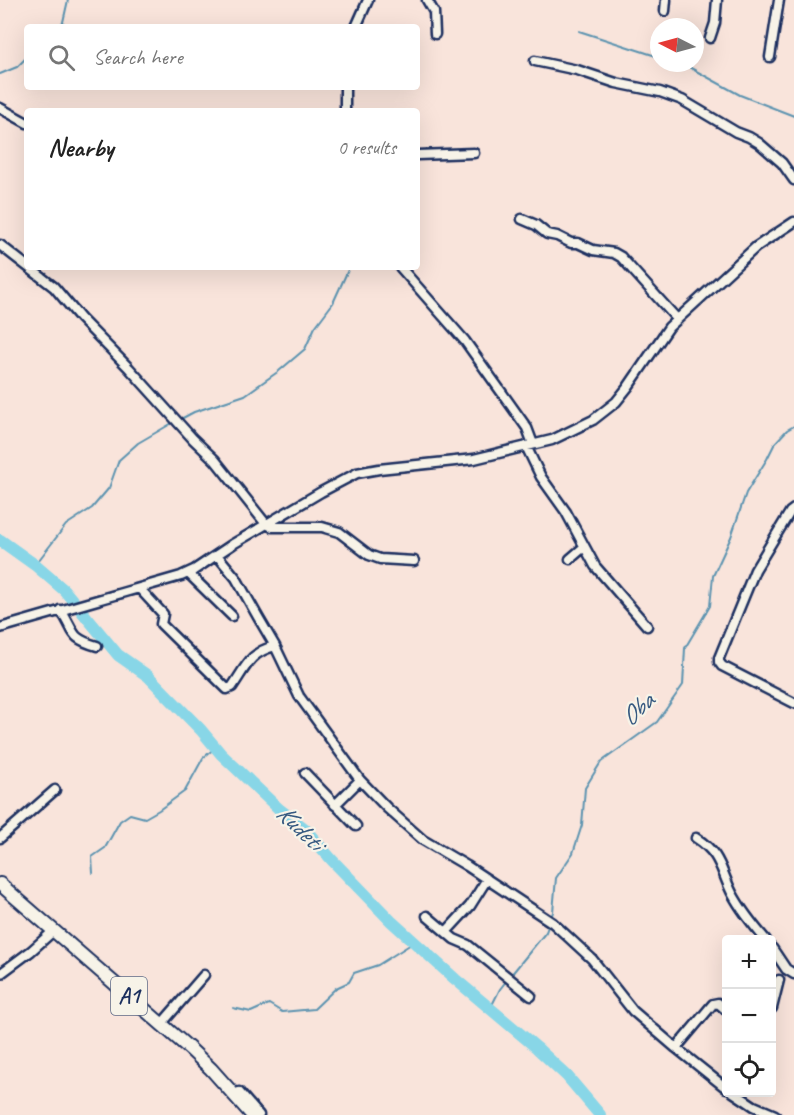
<!DOCTYPE html>
<html lang="en">
<head>
<meta charset="utf-8">
<style>
	:root { --surface:#fff; --page:#f2f2f2; --text:#222; --muted:#767676; --line:#e0e0e0 }
	body { margin:0; font-family:Caveat,sans-serif; background:var(--page); color:var(--text) }
	.controls { position:absolute; right:18px; bottom:18px; display:grid; overflow:hidden; border-radius:6px; box-shadow:0 6px 24px #0002 }
	.controls button { width:54px; height:54px; display:grid; place-items:center; padding:0; border:0; border-bottom:2px solid var(--line); background:var(--surface); color:var(--text); font:30px sans-serif }
	.compass { position:absolute; left:650px; top:18px; width:54px; height:54px; border-radius:50%; background:var(--surface); box-shadow:0 6px 24px #0002; rotate:276deg }
	.list { margin:0; padding:0; list-style:none }
	h2 { display:flex; justify-content:space-between; align-items:center; height:78px; margin:0; padding:0 24px; font-size:26px }
	h2 small { font-size:20px; font-weight:400; color:var(--muted) }
	.icon { flex:none; width:33px; height:33px; fill:none; stroke:currentColor; stroke-width:2; stroke-linecap:round; stroke-linejoin:round }
	.map { position:relative; flex:none; width:794px; height:1115px; overflow:hidden }
	.search { position:absolute; background:var(--surface); box-shadow:0 6px 24px #0002; left:24px; top:24px; width:396px; height:66px; display:flex; align-items:center; gap:15px; box-sizing:border-box; padding:0 21px; border-radius:6px; color:var(--muted); font-size:22px }
	.panel { position:absolute; background:var(--surface); box-shadow:0 6px 24px #0002; left:24px; top:108px; width:396px; height:162px; border-radius:6px }
	.map>svg:first-child { display:block }
	.lines { fill:none; stroke-linecap:round; stroke-linejoin:round }
	.stream { stroke:#5c93b0; stroke-width:2 }
	.river { stroke:#88d6e7; stroke-width:12 }
	.minor-casing { stroke:#1b2f5e; stroke-width:13 }
	.highway-casing { stroke:#1b2f5e; stroke-width:16 }
	.minor { stroke:#f7f3e8; stroke-width:8 }
	.highway { stroke:#f7f3e8; stroke-width:12 }
	.labels { text-anchor:middle; dominant-baseline:central; stroke-width:4.5; stroke-linejoin:round; paint-order:stroke }
	.shield { fill:#f7f3e8; stroke:#5d6a87; stroke-width:1.5 }
	.shield-label { font-size:22px; font-weight:bold; fill:#1b2f5e }
	.water-label { font-size:26px; font-style:italic; fill:#365980; stroke:#f7f3e8 }
</style>
</head>
<body>
<div class="map">
<svg width="794" height="1115" viewBox="0 0 794 1115">
	<rect width="100%" height="100%" fill="#f9e4db"/>
	<filter id="ink" filterUnits="userSpaceOnUse"><feTurbulence type="fractalNoise" baseFrequency=".0167" numOctaves="2"/><feDisplacementMap in="SourceGraphic" scale="12" xChannelSelector="R" yChannelSelector="G"/><feConvolveMatrix kernelMatrix="1 2 1 2 8 2 1 2 1" color-interpolation-filters="sRGB"/></filter>
	<g filter="url(#ink)">
		<g class="lines">
			<path class="stream" d="M 58,27 L 63,22 L 68,0
				M 579,31 L 659,57
				M 678,63 L 687,66 L 740,95 L 794,116
				M 0,74 L 17,67 L 27,57
				M 179,420 L 194,412 L 245,395 L 279,371 L 305,349 L 315,327 L 333,303 L 348,270
				M 35,565 L 66,525 L 92,508 L 109,488 L 119,460 L 138,443 L 174,422
				M 93,873 L 92,857 L 105,848 L 120,821 L 130,814 L 145,818 L 159,810 L 185,791 L 203,758 L 216,747
				M 511,975 L 546,932 L 553,912 L 556,878 L 573,853 L 582,825 L 585,788 L 601,762 L 657,722 L 683,685 L 685,648 L 710,606 L 713,576 L 731,537 L 746,493 L 767,459 L 775,443 L 787,430 L 794,426
				M 233,1008 L 251,1012 L 269,1004 L 282,1012 L 314,1009 L 336,988 L 349,982 L 354,973 L 378,965 L 416,941
				M 490,1009 L 500,989 L 507,980"/>
			<path class="river" d="M 0,540 L 35,565 L 64,590 L 118,655 L 148,676 L 201,730 L 221,754 L 279,809 L 304,828 L 332,860 L 391,921 L 455,979 L 537,1048 L 567,1076 L 600,1115"/>
			<g class="minor-casing">
				<path id="minor" d="M 427,0 L 434,12 L 435,34
					M 665,11 L 666,0
					M 356,27 L 368,0
					M 710,38 L 715,23 L 717,0
					M 770,57 L 779,0
					M 535,61 L 577,70 L 616,83 L 660,92 L 682,100 L 736,132 L 749,137 L 759,143 L 782,163 L 794,180
					M 0,108 L 27,123
					M 345,111 L 345,87
					M 417,155 L 474,153
					M 522,219 L 536,225 L 547,234 L 557,236 L 571,243 L 578,243 L 593,250 L 614,253 L 621,257 L 677,319
					M 0,245 L 54,287 L 81,319 L 129,368 L 193,439 L 215,460 L 266,524 L 272,527 L 322,527 L 339,532 L 369,555 L 380,559 L 414,561
					M 400,267 L 465,341 L 527,428 L 533,444
					M 526,446 L 541,477 L 566,512 L 595,566 L 647,626
					M 794,509 L 790,512 L 755,570 L 719,658 L 719,662 L 722,666 L 794,703
					M 217,555 L 236,578 L 258,617 L 275,646 L 299,696 L 360,780 L 387,808 L 423,840 L 467,866 L 553,923 L 592,959 L 633,1011 L 676,1048 L 726,1088
					M 570,559 L 584,547
					M 188,573 L 232,616
					M 140,589 L 163,614 L 161,624 L 227,689 L 232,687 C 246,667 250,652 275,646
					M 60,610 C 77,631 66,637 97,646
					M 0,628 L 181,576 L 194,570 L 233,544 L 321,492 L 357,473 L 379,469 L 474,459 L 552,440 L 593,420 L 616,402 L 628,387 L 669,327 L 756,247 L 794,222
					M 305,773 L 356,826
					M 335,805 L 360,780
					M 0,838 L 55,790
					M 696,838 C 721,854 720,869 732,893 C 741,910 753,925 766,940
					M 427,916 L 454,939 L 468,945 L 531,996
					M 446,932 L 470,906 L 487,879
					M 772,948 L 786,969 L 794,974
					M 0,974 L 31,951 L 50,934
					M 772,1008 L 779,980
					M 164,1021 L 204,975
					M 676,1048 L 713,1004 L 718,1003 L 726,1010
					M 239,1092 L 259,1115
					M 733,1092 L 754,1106 L 775,1115"/>
			</g>
			<g class="highway-casing">
				<path id="highway" d="M 0,884 L 190,1049 L 211,1069 L 252,1115"/>
			</g>
			<use href="#minor" class="minor"/>
			<use href="#highway" class="highway"/>
		</g>
	</g>
	<g class="labels">
		<rect class="shield" x="111" y="977" width="36" height="38" rx="4.5"/>
		<g class="shield-label">
			<text x="129" y="996">A1</text>
		</g>
		<g class="water-label">
			<text transform="translate(637 709) rotate(-43)">Oba</text>
			<text transform="translate(300 827) rotate(44)">Kudeti</text>
		</g>
	</g>
</svg>
<div class="controls">
<button>+</button>
<button>−</button>
<button><svg class="icon" aria-label="locate" viewBox="0 0 24 24"><circle cx="12" cy="12" r="6"/><path d="M12 2v4M12 18v4M2 12h4M18 12h4"/></svg></button>
</div>
<svg class="compass" viewBox="-18 -18 36 36"><path d="M0-13l5 13h-10z" fill="#e53935"/><path d="M0 13l5-13h-10z" fill="#767676"/></svg>
<div class="search"><svg class="icon" aria-label="search" viewBox="0 0 24 24"><circle cx="10" cy="10" r="6"/><path d="M15 15l6 6"/></svg>Search here</div>
<section class="panel">
<h2>Nearby<small>0 results</small></h2>
<ul class="list">
</ul>
</section>
</div>
</body>
</html>
